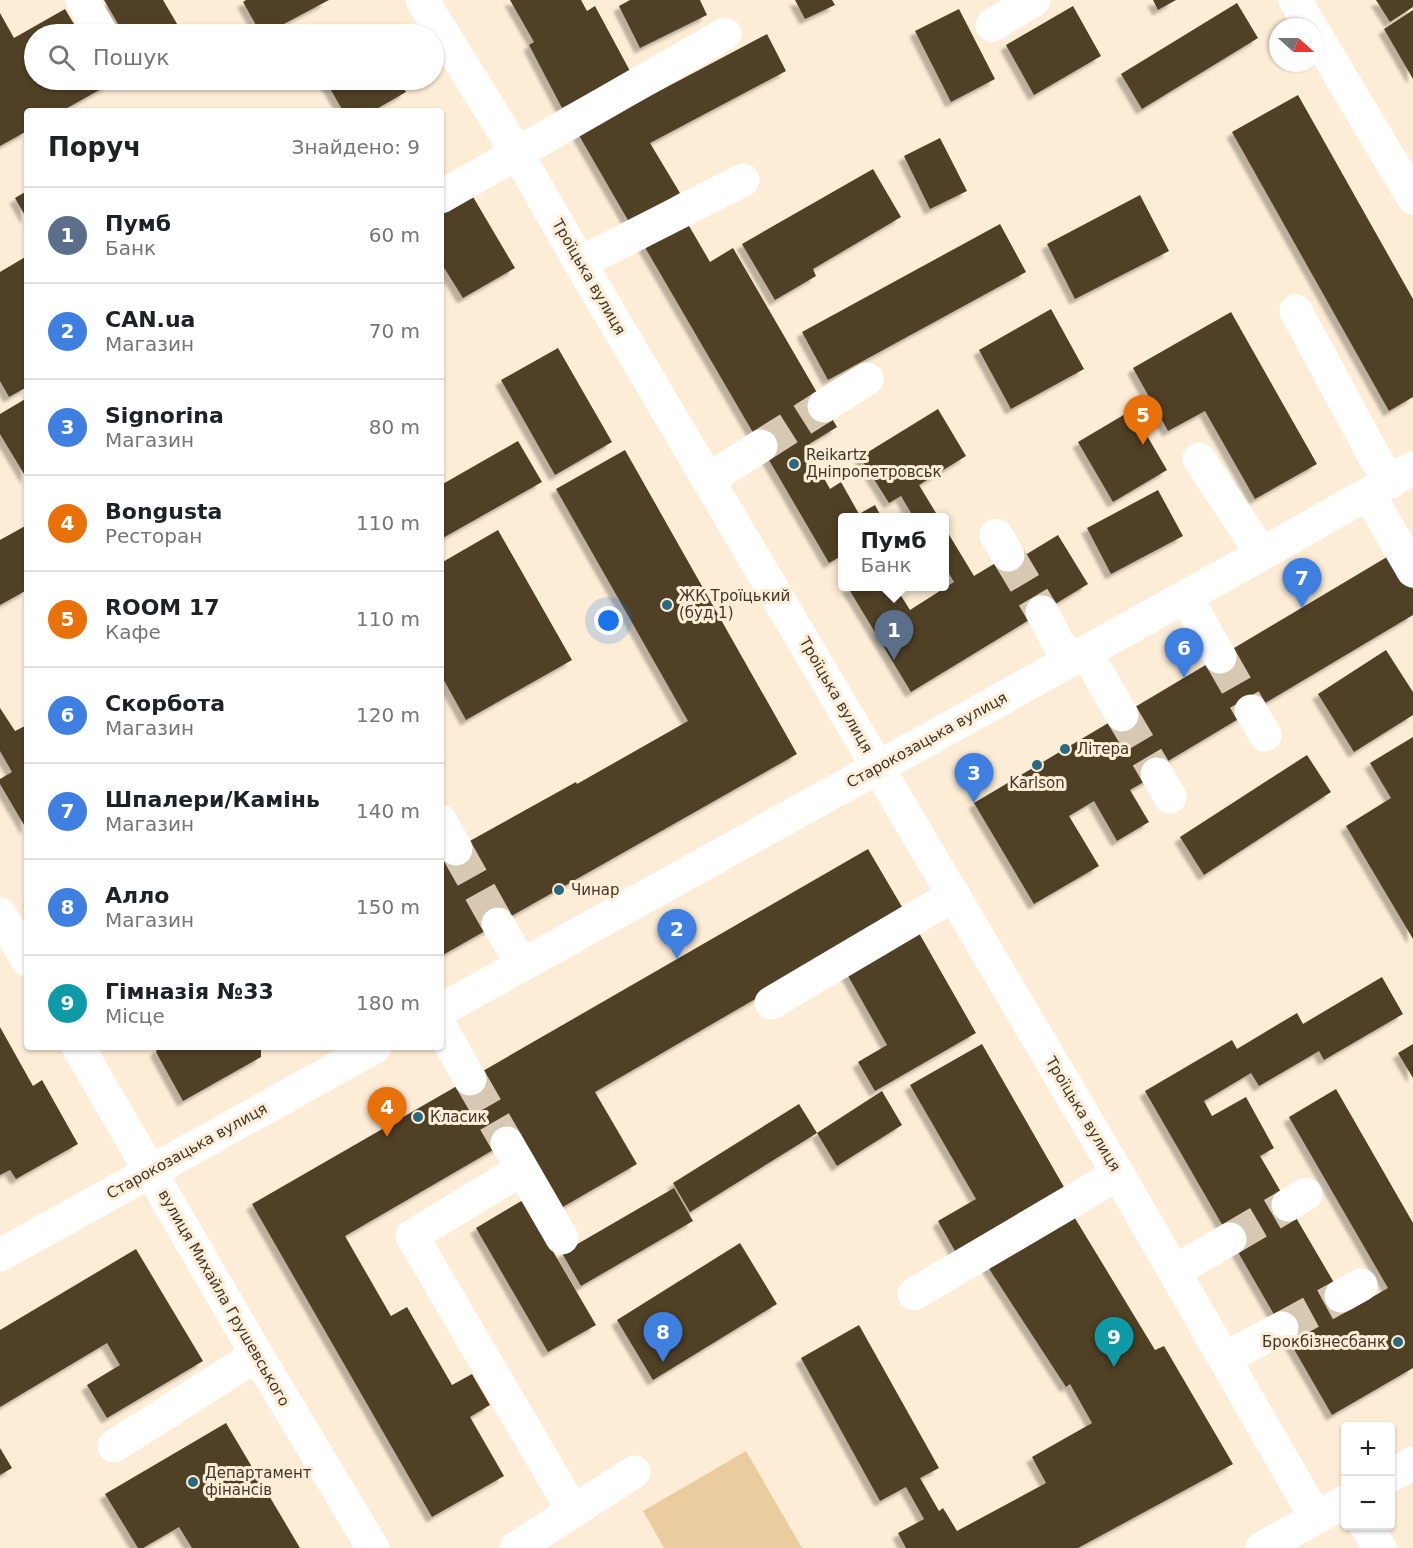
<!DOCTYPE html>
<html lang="uk">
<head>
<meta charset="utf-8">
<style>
	:root { --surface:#fff; --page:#f6f6f6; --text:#202124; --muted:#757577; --line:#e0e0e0; --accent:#0f766e }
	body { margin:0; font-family:"DejaVu Sans",sans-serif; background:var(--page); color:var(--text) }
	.controls { position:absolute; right:18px; bottom:18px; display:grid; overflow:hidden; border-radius:6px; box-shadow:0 2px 4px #0004 }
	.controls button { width:54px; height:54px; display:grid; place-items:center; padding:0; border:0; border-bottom:2px solid var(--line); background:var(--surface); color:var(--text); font:30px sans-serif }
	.compass { position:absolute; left:1269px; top:18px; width:54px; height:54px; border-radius:50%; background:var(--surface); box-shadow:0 2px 4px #0004; rotate:111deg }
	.you { position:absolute; left:609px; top:621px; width:21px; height:21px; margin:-15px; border:4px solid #fff; border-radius:50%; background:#1a73e8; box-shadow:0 0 0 9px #1a73e833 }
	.badge { display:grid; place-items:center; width:39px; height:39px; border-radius:50%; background:var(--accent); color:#fff; font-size:20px; font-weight:700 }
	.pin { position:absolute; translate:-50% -50px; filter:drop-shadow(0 2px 3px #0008) }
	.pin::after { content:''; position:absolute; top:32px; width:21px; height:18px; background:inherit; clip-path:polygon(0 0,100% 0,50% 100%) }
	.popup { position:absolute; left:838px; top:513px; width:111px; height:78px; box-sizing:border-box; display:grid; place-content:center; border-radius:6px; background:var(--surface); filter:drop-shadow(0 2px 4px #0005); font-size:20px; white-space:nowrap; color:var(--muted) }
	.popup b { font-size:22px; color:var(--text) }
	.popup::after { content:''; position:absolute; left:50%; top:100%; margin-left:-12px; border:12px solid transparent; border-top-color:var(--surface) }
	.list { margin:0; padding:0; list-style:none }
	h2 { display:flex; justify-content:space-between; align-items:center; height:78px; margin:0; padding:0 24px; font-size:26px }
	h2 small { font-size:20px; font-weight:400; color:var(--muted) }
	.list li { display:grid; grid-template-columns:39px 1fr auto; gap:18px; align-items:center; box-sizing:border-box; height:96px; padding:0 24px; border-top:2px solid var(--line) }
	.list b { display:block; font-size:22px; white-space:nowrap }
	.list p { margin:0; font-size:20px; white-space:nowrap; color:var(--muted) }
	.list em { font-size:20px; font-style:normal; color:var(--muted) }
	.icon { flex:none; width:33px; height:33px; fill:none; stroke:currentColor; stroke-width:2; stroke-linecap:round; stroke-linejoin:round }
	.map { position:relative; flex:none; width:1413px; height:1548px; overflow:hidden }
	.search { position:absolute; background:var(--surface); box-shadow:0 2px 4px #0004; left:24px; top:24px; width:420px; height:66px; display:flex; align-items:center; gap:15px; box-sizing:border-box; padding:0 21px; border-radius:33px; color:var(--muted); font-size:22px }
	.panel { position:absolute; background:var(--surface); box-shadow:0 2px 4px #0004; left:24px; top:108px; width:420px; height:942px; border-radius:6px }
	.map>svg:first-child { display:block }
	.green { fill:#eacc9e }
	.building { fill:#504128; filter:url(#shadow) }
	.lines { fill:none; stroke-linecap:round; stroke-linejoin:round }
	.minor-tunnel { stroke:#d7c8b4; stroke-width:33; stroke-dasharray:33 16; stroke-linecap:butt }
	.minor { stroke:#fff; stroke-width:33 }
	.major { stroke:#fff; stroke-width:33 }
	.poi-dot { fill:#2a697e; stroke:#fdedd6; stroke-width:2 }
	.labels { text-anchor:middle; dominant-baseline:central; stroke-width:6; stroke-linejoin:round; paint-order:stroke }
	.street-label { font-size:15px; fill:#3d362a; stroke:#fdedd6 }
	.poi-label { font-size:15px; fill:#3d362a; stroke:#fdedd6; text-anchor:start }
</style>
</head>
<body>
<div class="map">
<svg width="1413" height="1548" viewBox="0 0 1413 1548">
	<defs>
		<filter id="shadow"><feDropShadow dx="-5.5" dy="5.5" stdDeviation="1.5" flood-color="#0004"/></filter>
	</defs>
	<rect width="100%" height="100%" fill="#fdedd6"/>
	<path class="green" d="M 746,1451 L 802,1548 L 664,1548 L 643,1511 Z"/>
	<path class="building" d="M 104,0 L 163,0 L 183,34 L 124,34 Z
		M 246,0 L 329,0 L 265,34 L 261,34 L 243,2 Z
		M 510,0 L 581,0 L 587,11 L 595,6 L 630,71 L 562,108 L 529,45 L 534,42 Z
		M 630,0 L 700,0 L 707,15 L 640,48 L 619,6 Z
		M 795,0 L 832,0 L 835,5 L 805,19 Z
		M 1153,0 L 1176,0 L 1158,10 Z
		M 1376,0 L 1413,0 L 1413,7 L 1390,22 Z
		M 1237,3 L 1258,38 L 1142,109 L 1121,74 Z
		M 1073,6 L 1101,56 L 1034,95 L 1006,45 Z
		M 65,9 L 80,34 L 34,34 L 34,80 L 105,80 L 108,85 L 62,111 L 27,111 L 27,131 L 0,146 L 0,13 L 14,38 Z
		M 959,9 L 995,79 L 951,102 L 915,31 Z
		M 1413,10 L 1413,79 L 1384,29 Z
		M 767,34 L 786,71 L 650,143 L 680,193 L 629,222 L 573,125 L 631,106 Z
		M 325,80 L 399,80 L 406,92 L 373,111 L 343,111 Z
		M 1298,95 L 1413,299 L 1413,397 L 1389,411 L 1232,132 Z
		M 940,138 L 967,191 L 930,209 L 904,156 Z
		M 873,169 L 901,217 L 813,269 L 816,276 L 775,300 L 742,244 Z
		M 469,190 L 515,268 L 463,298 L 441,263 L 441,206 Z
		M 27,191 L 27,219 L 15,198 Z
		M 1140,195 L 1169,251 L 1075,299 L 1047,244 Z
		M 685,219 L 710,262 L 733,248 L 837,427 L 806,446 L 830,489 L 841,482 L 859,514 L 875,505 L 882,518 L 843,518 L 843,555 L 829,563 L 643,244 Z
		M 1000,224 L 1026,272 L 828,380 L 802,332 Z
		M 27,256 L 27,387 L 9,397 L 0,381 L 0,272 Z
		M 1051,309 L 1084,369 L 1011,409 L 979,350 Z
		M 1231,312 L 1317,464 L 1255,499 L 1205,411 L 1168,431 L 1133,368 Z
		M 558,348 L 612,442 L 555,475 L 501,380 Z
		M 27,398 L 27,479 L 0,434 L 0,414 Z
		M 938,409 L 966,456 L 919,485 L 939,518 L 914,518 L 901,496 L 889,503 L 860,457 Z
		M 1132,410 L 1167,470 L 1113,502 L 1078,442 Z
		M 518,441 L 542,482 L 441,539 L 441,485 Z
		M 625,450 L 797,754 L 441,956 L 441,857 L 576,782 L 577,784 L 688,721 L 556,489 Z
		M 1158,490 L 1183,536 L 1111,574 L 1087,528 Z
		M 27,525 L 27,590 L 0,605 L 0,540 Z
		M 945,528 L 974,576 L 1017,550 L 1022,557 L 1058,535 L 1088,584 L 911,692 L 847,586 L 895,586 L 910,610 L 954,582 L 945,567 Z
		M 498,530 L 572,660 L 466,720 L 441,675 L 441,563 Z
		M 1392,554 L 1413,589 L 1413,615 L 1168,761 L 1171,766 L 1130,790 L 1149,822 L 1117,841 L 1094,801 L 1069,816 L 1099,866 L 1034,904 L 974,803 Z
		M 1386,650 L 1413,692 L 1413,715 L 1354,752 L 1318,694 Z
		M 0,708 L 15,731 L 27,725 L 27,830 L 0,784 L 0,779 L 12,772 L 0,751 Z
		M 1413,737 L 1413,939 L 1346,826 L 1391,798 L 1370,763 Z
		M 1307,755 L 1331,792 L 1204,875 L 1180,837 Z
		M 868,849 L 905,912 L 595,1092 L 637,1164 L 561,1208 L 519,1135 L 345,1236 L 391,1316 L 407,1307 L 452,1385 L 472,1374 L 490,1405 L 470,1417 L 504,1476 L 432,1517 L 252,1204 Z
		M 915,926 L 976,1033 L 875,1091 L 858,1062 L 887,1045 L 843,967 Z
		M 1382,977 L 1403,1014 L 1324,1060 L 1319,1051 L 1259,1086 L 1251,1073 L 1204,1101 L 1212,1116 L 1246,1097 L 1274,1148 L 1260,1156 L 1350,1310 L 1388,1288 L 1289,1117 L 1336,1089 L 1413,1223 L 1413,1368 L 1332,1415 L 1145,1091 L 1232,1040 L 1237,1049 L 1297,1013 L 1303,1024 Z
		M 0,1027 L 33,1086 L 42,1080 L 78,1144 L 16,1179 L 10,1170 L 0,1175 Z
		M 982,1044 L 1068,1194 L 959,1258 L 938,1221 L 976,1199 L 910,1085 Z
		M 1413,1044 L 1413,1078 L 1398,1053 Z
		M 158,1047 L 261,1047 L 261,1057 L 183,1101 L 156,1052 Z
		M 882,1091 L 902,1125 L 837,1166 L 817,1133 Z
		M 799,1104 L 817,1133 L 690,1212 L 673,1183 Z
		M 674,1188 L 693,1221 L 581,1286 L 562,1253 Z
		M 523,1200 L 596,1325 L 548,1352 L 476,1228 Z
		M 1070,1210 L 1155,1350 L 1164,1346 L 1233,1464 L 1078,1548 L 906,1548 L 898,1533 L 924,1519 L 906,1487 L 880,1501 L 801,1358 L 859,1325 L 939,1468 L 920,1478 L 939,1511 L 943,1508 L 957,1531 L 1046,1483 L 1032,1457 L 1092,1423 L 1070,1384 L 1066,1387 L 984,1261 Z
		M 740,1243 L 777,1304 L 653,1380 L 617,1320 Z
		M 136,1249 L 203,1361 L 107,1418 L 87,1385 L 120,1365 L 107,1343 L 0,1407 L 0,1330 Z
		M 226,1423 L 300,1548 L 192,1548 L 179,1527 L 143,1548 L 138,1548 L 105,1494 Z
		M 0,1448 L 12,1468 L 0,1475 Z"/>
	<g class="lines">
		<path class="minor-tunnel" d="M 761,446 L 824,406
			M 1008,555 L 1042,612
			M 1220,657 L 1251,711
			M 1122,715 L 1157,774
			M 456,849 L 498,924
			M 470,1079 L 507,1143
			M 1230,1239 L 1288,1205
			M 1282,1328 L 1341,1296"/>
		<path class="minor" d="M 82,0 L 102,34
			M 422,0 L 517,153 L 580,263 L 1118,1174 L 1316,1518
			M 1295,0 L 1311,27
			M 992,25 L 1034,0
			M 1314,32 L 1413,198
			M 441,197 L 725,34
			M 580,263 L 743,180
			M 1296,311 L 1375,458 L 1391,482
			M 824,406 L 867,379
			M 1199,459 L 1262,554
			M 709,479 L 761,446
			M 1369,495 L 1413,571
			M 996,535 L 1008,555
			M 1186,597 L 1220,657
			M 1042,612 L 1057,641 L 1071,660
			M 1086,652 L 1122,715
			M 1251,711 L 1265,735
			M 1157,774 L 1170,797
			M 441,821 L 456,849
			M 498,924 L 522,965
			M 771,1003 L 954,895
			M 441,1010 L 1262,554 L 1413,468
			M 441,1028 L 470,1079
			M 507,1143 L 562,1238
			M 522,1169 L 412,1236 L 573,1511
			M 1288,1205 L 1306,1194
			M 0,1255 L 375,1047
			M 1175,1271 L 1230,1239
			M 914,1294 L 1118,1174
			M 1341,1296 L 1361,1285
			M 1225,1358 L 1282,1328
			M 114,1446 L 257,1355
			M 1390,1476 L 1413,1463
			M 1366,1526 L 1380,1548
			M 516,1548 L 634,1472
			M 1262,1548 L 1346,1501"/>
		<path class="major" d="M 0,914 L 27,960
			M 78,1047 L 257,1355 L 373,1548"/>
	</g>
	<g class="poi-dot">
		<circle cx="794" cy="464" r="6"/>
		<circle cx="667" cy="605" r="6"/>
		<circle cx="1065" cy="749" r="6"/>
		<circle cx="1037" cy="765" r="6"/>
		<circle cx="559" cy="890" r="6"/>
		<circle cx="418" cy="1117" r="6"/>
		<circle cx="1398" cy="1342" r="6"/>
		<circle cx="193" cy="1482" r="6"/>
	</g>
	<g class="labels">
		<g class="street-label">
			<text transform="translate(589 277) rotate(60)">Троїцька вулиця</text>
			<text transform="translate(836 695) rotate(60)">Троїцька вулиця</text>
			<text transform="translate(927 740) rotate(-29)">Старокозацька вулиця</text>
			<text transform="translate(1083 1114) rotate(59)">Троїцька вулиця</text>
			<text transform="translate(187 1151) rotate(-29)">Старокозацька вулиця</text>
			<text transform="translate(224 1298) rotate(60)">вулиця Михайла Грушевського</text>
		</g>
		<g class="poi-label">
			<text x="806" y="455">Reikartz<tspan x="806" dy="17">Дніпропетровськ</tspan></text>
			<text x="679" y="596">ЖК Троїцький<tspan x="679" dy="17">(буд 1)</tspan></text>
			<text x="1077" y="749">Літера</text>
			<text x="1037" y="783" text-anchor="middle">Karlson</text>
			<text x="571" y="890">Чинар</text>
			<text x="430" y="1117">Класик</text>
			<text x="1386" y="1342" text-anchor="end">Брокбізнесбанк</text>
			<text x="205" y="1473">Департамент<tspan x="205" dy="17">фінансів</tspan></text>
		</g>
	</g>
</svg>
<div class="controls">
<button>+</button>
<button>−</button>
</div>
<svg class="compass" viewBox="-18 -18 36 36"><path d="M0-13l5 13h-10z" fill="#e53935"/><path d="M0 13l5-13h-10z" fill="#757577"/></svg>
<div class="you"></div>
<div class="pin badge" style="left:894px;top:660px;background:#5c6f8a">1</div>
<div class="popup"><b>Пумб</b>Банк</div>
<div class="pin badge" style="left:677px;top:959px;background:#3f7fe0">2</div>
<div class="pin badge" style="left:974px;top:803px;background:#3f7fe0">3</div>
<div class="pin badge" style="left:387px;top:1137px;background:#e8710a">4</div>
<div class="pin badge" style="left:1143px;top:445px;background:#e8710a">5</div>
<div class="pin badge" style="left:1184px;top:678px;background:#3f7fe0">6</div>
<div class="pin badge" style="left:1302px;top:608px;background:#3f7fe0">7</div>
<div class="pin badge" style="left:663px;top:1362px;background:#3f7fe0">8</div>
<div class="pin badge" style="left:1114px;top:1367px;background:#0f9aa8">9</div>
<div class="search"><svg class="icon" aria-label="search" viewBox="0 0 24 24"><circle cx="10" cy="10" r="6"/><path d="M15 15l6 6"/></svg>Пошук</div>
<section class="panel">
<h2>Поруч<small>Знайдено: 9</small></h2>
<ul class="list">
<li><span class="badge" style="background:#5c6f8a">1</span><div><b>Пумб</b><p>Банк</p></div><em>60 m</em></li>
<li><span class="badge" style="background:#3f7fe0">2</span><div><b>CAN.ua</b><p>Магазин</p></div><em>70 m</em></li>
<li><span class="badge" style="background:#3f7fe0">3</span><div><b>Signorina</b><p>Магазин</p></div><em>80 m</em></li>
<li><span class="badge" style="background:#e8710a">4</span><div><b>Bongusta</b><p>Ресторан</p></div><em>110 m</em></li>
<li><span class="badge" style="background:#e8710a">5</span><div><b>ROOM 17</b><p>Кафе</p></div><em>110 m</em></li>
<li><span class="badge" style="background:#3f7fe0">6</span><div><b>Скорбота</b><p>Магазин</p></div><em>120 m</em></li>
<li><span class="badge" style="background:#3f7fe0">7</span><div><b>Шпалери/Камінь</b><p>Магазин</p></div><em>140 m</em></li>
<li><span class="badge" style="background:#3f7fe0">8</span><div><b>Алло</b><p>Магазин</p></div><em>150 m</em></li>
<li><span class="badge" style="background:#0f9aa8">9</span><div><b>Гімназія №33</b><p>Місце</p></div><em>180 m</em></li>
</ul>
</section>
</div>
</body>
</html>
